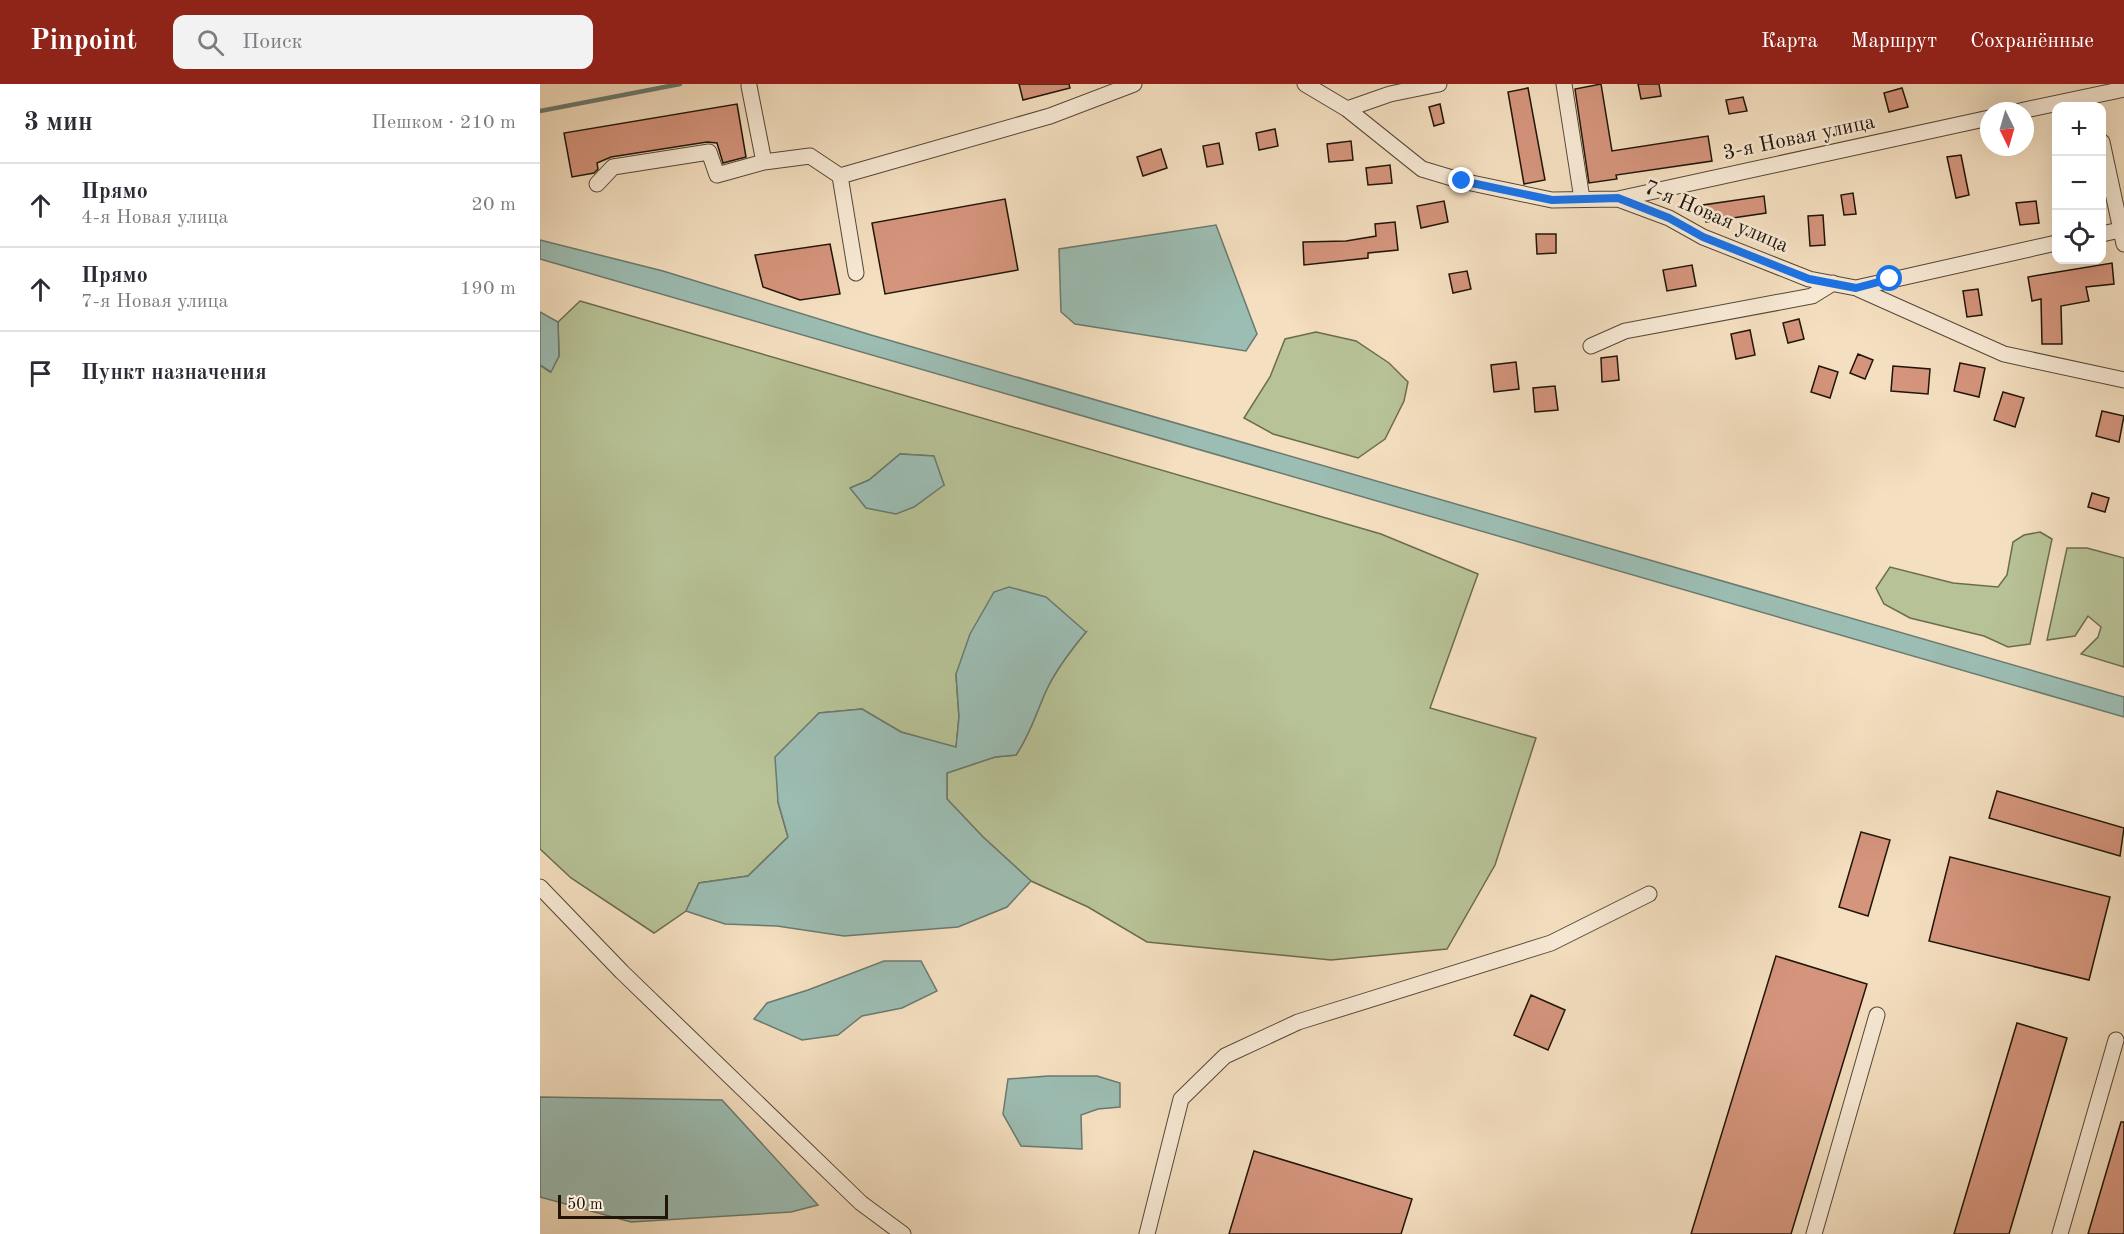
<!DOCTYPE html>
<html lang="ru">
<head>
<meta charset="utf-8">
<style>
	:root { --surface:#fff; --page:#f2f2f3; --text:#2b2b33; --muted:#7c7c81; --line:#e1e1e2; --accent:#8f2418 }
	body { margin:0; font-family:"Old Standard TT",serif; background:var(--page); color:var(--text) }
	.controls { position:absolute; right:18px; top:18px; display:grid; overflow:hidden; border-radius:12px; box-shadow:0 6px 24px #0002 }
	.controls button { width:54px; height:54px; display:grid; place-items:center; padding:0; border:0; border-bottom:2px solid var(--line); background:var(--surface); color:var(--text); font:30px sans-serif }
	.compass { position:absolute; left:1440px; top:18px; width:54px; height:54px; border-radius:50%; background:var(--surface); box-shadow:0 6px 24px #0002; rotate:175deg }
	.scale { position:absolute; left:18px; bottom:15px; width:110px; box-sizing:border-box; padding-left:6px; border:3px solid #201508; border-top:0; font-size:16px; line-height:21px; white-space:nowrap; color:#201508; -webkit-text-stroke:4px #f8ead6; paint-order:stroke }
	.stop { position:absolute; width:18px; height:18px; margin:-14px; border:4px solid #1a73e8; border-radius:50%; background:#fff }
	.stop.end { background:#1a73e8; border-color:#fff; box-shadow:0 2px 6px #0008 }
	.list { margin:0; padding:0; list-style:none }
	h2 { display:flex; justify-content:space-between; align-items:center; height:78px; margin:0; padding:0 24px; font-size:26px }
	h2 small { font-size:20px; font-weight:400; color:var(--muted) }
	.list li { display:grid; grid-template-columns:39px 1fr auto; gap:18px; align-items:center; box-sizing:border-box; height:84px; padding:0 24px; border-top:2px solid var(--line) }
	.list b { display:block; font-size:22px; white-space:nowrap }
	.list p { margin:0; font-size:20px; white-space:nowrap; color:var(--muted) }
	.list em { font-size:20px; font-style:normal; color:var(--muted) }
	.icon { flex:none; width:33px; height:33px; fill:none; stroke:currentColor; stroke-width:2; stroke-linecap:round; stroke-linejoin:round }
	.map { position:relative; flex:none; width:1584px; height:1150px; overflow:hidden }
	header { display:flex; align-items:center; gap:36px; box-sizing:border-box; height:84px; padding:0 30px; background:var(--accent); color:#fff }
	header strong { font-size:28px }
	nav { display:flex; gap:33px; margin-inline-start:auto; font-size:21px }
	.search { width:420px; height:54px; background:var(--page); display:flex; align-items:center; gap:15px; box-sizing:border-box; padding:0 21px; border-radius:12px; color:var(--muted); font-size:22px }
	main { display:flex }
	aside { flex:1; background:var(--surface) }
	.map>svg:first-child { display:block }
	.green { fill:#b7c296; stroke:#6c6c4f; stroke-width:1.5; fill-rule:evenodd }
	.water { fill:#9cbdb3; stroke:#6a7a6f; stroke-width:1.5 }
	.lines { fill:none; stroke-linecap:round; stroke-linejoin:round }
	.stream { stroke:#6a7a6f; stroke-width:4.5 }
	.building { fill:#d5957d; stroke:#201508; stroke-width:1.5 }
	.minor-casing { stroke:#554836; stroke-width:17 }
	.minor { stroke:#f8ead6; stroke-width:15 }
	.route { stroke:#1a73e8; stroke-width:8 }
	.labels { text-anchor:middle; dominant-baseline:central; stroke-width:5; stroke-linejoin:round; paint-order:stroke }
	.street-label { font-size:21px; fill:#201508; stroke:#f8ead6 }
</style>
</head>
<body>
<header>
<strong>Pinpoint</strong>
<div class="search"><svg class="icon" aria-label="search" viewBox="0 0 24 24"><circle cx="10" cy="10" r="6"/><path d="M15 15l6 6"/></svg>Поиск</div>
<nav><a>Карта</a><a>Маршрут</a><a>Сохранённые</a></nav>
</header>
<main>
<aside>
<h2>3 мин<small>Пешком · 210 m</small></h2>
<ul class="list">
<li><svg class="icon" aria-label="ahead" viewBox="0 0 24 24"><path d="M12 20V5M6 11l6-6 6 6"/></svg><div><b>Прямо</b><p>4-я Новая улица</p></div><em>20 m</em></li>
<li><svg class="icon" aria-label="ahead" viewBox="0 0 24 24"><path d="M12 20V5M6 11l6-6 6 6"/></svg><div><b>Прямо</b><p>7-я Новая улица</p></div><em>190 m</em></li>
<li><svg class="icon" aria-label="arrive" viewBox="0 0 24 24"><path d="M6 21V4h12l-3 4 3 4H6"/></svg><div><b>Пункт назначения</b></div></li>
</ul>
</aside>
<div class="map">
<svg width="1584" height="1150" viewBox="0 0 1584 1150">
	<rect width="100%" height="100%" fill="#f4dfc0"/>
	<filter id="stains"><feTurbulence type="fractalNoise" baseFrequency=".00333" numOctaves="4"/><feColorMatrix values="0 0 0 0 .2 0 0 0 0 .09 0 0 0 0 .02 0 0 0 .5 -.17"/></filter>
	<radialGradient id="worn" r=".72"><stop offset=".6" stop-color="#630" stop-opacity="0"/><stop offset="1" stop-color="#630" stop-opacity=".3"/></radialGradient>
	<path class="green" d="M 40,217 L 841,450 L 938,490 L 890,624 L 996,654 L 955,781 L 907,865 L 791,876 L 607,858 L 548,823 L 491,797 L 443,753 L 407,715 L 407,689 L 455,673 L 476,671 C 490,651 496,629 506,607 C 516,585 531,566 546,548 L 416,590 L 419,633 L 416,664 L 361,648 L 322,625 L 279,629 L 263,647 L 238,718 L 248,753 L 208,792 L 159,799 L 146,827 L 114,849 L 31,794 L 0,765 L 0,281 L 10,288 L 19,272 L 18,238 ZM 360,370 L 393,372 L 404,401 L 310,404 L 329,396 Z
		M 776,248 L 816,257 L 849,279 L 868,298 L 864,317 L 845,355 L 818,374 L 733,350 L 704,334 L 730,293 L 745,255 Z
		M 1500,448 L 1512,455 L 1490,560 L 1468,563 L 1444,552 L 1370,534 L 1344,520 L 1336,504 L 1350,483 L 1413,499 L 1458,503 L 1467,491 L 1473,458 L 1484,451 Z
		M 1527,464 L 1547,464 L 1584,474 L 1584,583 L 1541,570 L 1558,553 L 1561,543 L 1548,532 L 1535,552 L 1507,556 Z"/>
	<path class="water" d="M 676,141 L 717,250 L 706,267 L 535,240 L 521,228 L 519,165 Z
		M 0,156 L 123,187 L 331,251 L 1584,613 L 1584,633 L 0,175 Z
		M 0,228 L 18,238 L 19,272 L 11,288 L 0,281 Z
		M 360,370 L 394,372 L 404,401 L 374,423 L 356,430 L 326,424 L 310,404 L 329,396 Z
		M 469,503 L 506,513 L 546,548 C 531,566 516,585 506,607 C 496,629 490,651 476,671 L 455,673 L 407,689 L 407,715 L 443,753 L 491,797 L 467,823 L 418,843 L 304,852 L 237,842 L 185,840 L 146,827 L 159,799 L 208,792 L 248,753 L 238,718 L 235,673 L 279,629 L 322,625 L 361,648 L 416,663 L 419,633 L 416,590 L 430,550 L 454,508 Z
		M 344,877 L 381,877 L 397,907 L 362,924 L 322,932 L 298,951 L 262,956 L 214,935 L 227,919 L 268,906 Z
		M 508,992 L 557,992 L 580,999 L 580,1023 L 558,1025 L 541,1031 L 542,1065 L 481,1062 L 463,1030 L 468,995 Z
		M 0,1013 L 182,1016 L 278,1121 L 251,1128 L 91,1138 L 0,1113 Z"/>
	<g class="lines">
		<path class="stream" d="M 0,27 L 140,0"/>
	</g>
	<path class="building" d="M 479,0 L 529,0 L 530,4 L 483,16 Z
		M 1061,0 L 1072,67 L 1168,52 L 1172,77 L 1076,91 L 1077,95 L 1049,99 L 1035,5 Z
		M 1098,0 L 1119,0 L 1121,12 L 1101,15 Z
		M 988,4 L 1005,96 L 984,100 L 968,8 Z
		M 1362,4 L 1368,23 L 1349,28 L 1344,9 Z
		M 1203,13 L 1207,27 L 1189,30 L 1186,16 Z
		M 197,20 L 206,73 L 183,79 L 177,59 L 167,58 L 71,73 L 57,79 L 58,85 L 54,89 L 32,93 L 24,49 Z
		M 900,20 L 904,39 L 894,42 L 889,23 Z
		M 735,45 L 738,62 L 719,66 L 716,49 Z
		M 811,57 L 813,76 L 789,78 L 787,60 Z
		M 679,59 L 683,80 L 667,83 L 663,62 Z
		M 621,65 L 627,84 L 603,92 L 597,73 Z
		M 1421,71 L 1429,111 L 1416,114 L 1407,73 Z
		M 850,81 L 852,99 L 828,101 L 826,84 Z
		M 1313,109 L 1316,130 L 1304,131 L 1301,111 Z
		M 1224,112 L 1226,129 L 1166,138 L 1163,121 Z
		M 465,115 L 478,186 L 345,210 L 332,139 Z
		M 904,117 L 908,138 L 881,144 L 877,122 Z
		M 1496,117 L 1499,139 L 1480,141 L 1476,119 Z
		M 1283,131 L 1285,161 L 1270,162 L 1268,132 Z
		M 855,138 L 858,166 L 828,169 L 828,174 L 764,181 L 763,158 L 806,157 L 836,152 L 835,140 Z
		M 996,150 L 1016,150 L 1016,169 L 997,170 Z
		M 290,160 L 300,210 L 260,216 L 223,203 L 215,171 Z
		M 1572,179 L 1574,200 L 1546,203 L 1549,217 L 1521,222 L 1522,260 L 1502,260 L 1501,215 L 1492,217 L 1488,193 Z
		M 1152,181 L 1156,202 L 1127,207 L 1123,186 Z
		M 927,187 L 931,205 L 913,209 L 909,190 Z
		M 1438,205 L 1442,231 L 1427,233 L 1423,207 Z
		M 1259,235 L 1264,255 L 1248,259 L 1243,239 Z
		M 1210,246 L 1215,271 L 1196,275 L 1191,250 Z
		M 1318,270 L 1333,276 L 1325,295 L 1310,289 Z
		M 1077,272 L 1079,296 L 1062,298 L 1061,274 Z
		M 976,278 L 979,305 L 954,308 L 951,281 Z
		M 1420,279 L 1445,284 L 1439,313 L 1414,307 Z
		M 1279,282 L 1298,288 L 1290,314 L 1271,308 Z
		M 1353,282 L 1390,285 L 1388,310 L 1351,307 Z
		M 1015,302 L 1018,326 L 995,328 L 993,304 Z
		M 1463,308 L 1484,314 L 1475,343 L 1454,336 Z
		M 1562,327 L 1584,332 L 1579,358 L 1556,352 Z
		M 1552,409 L 1569,414 L 1565,428 L 1548,423 Z
		M 1457,707 L 1584,744 L 1580,772 L 1449,734 Z
		M 1321,748 L 1350,756 L 1328,832 L 1299,823 Z
		M 1410,773 L 1570,813 L 1549,896 L 1389,857 Z
		M 1236,872 L 1327,900 L 1251,1150 L 1151,1150 Z
		M 991,911 L 1025,926 L 1008,966 L 974,951 Z
		M 1477,939 L 1527,954 L 1469,1150 L 1414,1150 Z
		M 1581,1038 L 1584,1038 L 1584,1150 L 1548,1150 Z
		M 714,1067 L 872,1115 L 861,1150 L 689,1150 Z"/>
	<g class="lines">
		<g class="minor-casing">
			<path id="minor" d="M 765,0 L 807,25 L 882,85 L 922,97 L 1012,116 L 1078,115 L 1129,134 L 1163,153 L 1269,195 L 1316,204 L 1464,270 L 1584,296
				M 1024,0 L 1042,115
				M 209,2 L 224,78 L 270,72 L 300,92
				M 807,25 L 850,10 L 899,0
				M 1480,27 L 1584,5
				M 1562,58 L 1584,160
				M 57,100 L 73,83 L 169,68 L 177,91 L 224,78
				M 1078,115 L 1449,34
				M 1562,150 L 1584,145
				M 316,189 L 300,92 L 510,32 L 594,0
				M 1316,204 L 1516,159
				M 1051,262 L 1085,247 L 1272,212 L 1293,199
				M 0,803 L 82,888 L 321,1119 L 363,1150
				M 607,1150 L 641,1015 L 685,972 L 758,938 L 1011,859 L 1109,810
				M 1274,1150 L 1337,931
				M 1520,1150 L 1576,956"/>
		</g>
		<use href="#minor" class="minor"/>
	</g>
	<g class="lines">
		<path class="route" d="M 922,97 L 1012,116 L 1078,114 L 1129,134 L 1163,153 L 1269,195 L 1316,204 L 1350,195"/>
	</g>
	<g class="labels">
		<g class="street-label">
			<text transform="translate(1259 54) rotate(-12)">3-я Новая улица</text>
			<text transform="translate(1176 133) rotate(23)">7-я Новая улица</text>
		</g>
	</g>
	<rect width="100%" height="100%" filter="url(#stains)"/>
	<rect width="100%" height="100%" fill="url(#worn)"/>
</svg>
<div class="controls">
<button>+</button>
<button>−</button>
<button><svg class="icon" aria-label="locate" viewBox="0 0 24 24"><circle cx="12" cy="12" r="6"/><path d="M12 2v4M12 18v4M2 12h4M18 12h4"/></svg></button>
</div>
<svg class="compass" viewBox="-18 -18 36 36"><path d="M0-13l5 13h-10z" fill="#e53935"/><path d="M0 13l5-13h-10z" fill="#7c7c81"/></svg>
<div class="scale">50 m</div>
<div class="stop" style="left:1350px;top:195px"></div>
<div class="stop end" style="left:922px;top:97px"></div>
</div>
</main>
</body>
</html>
